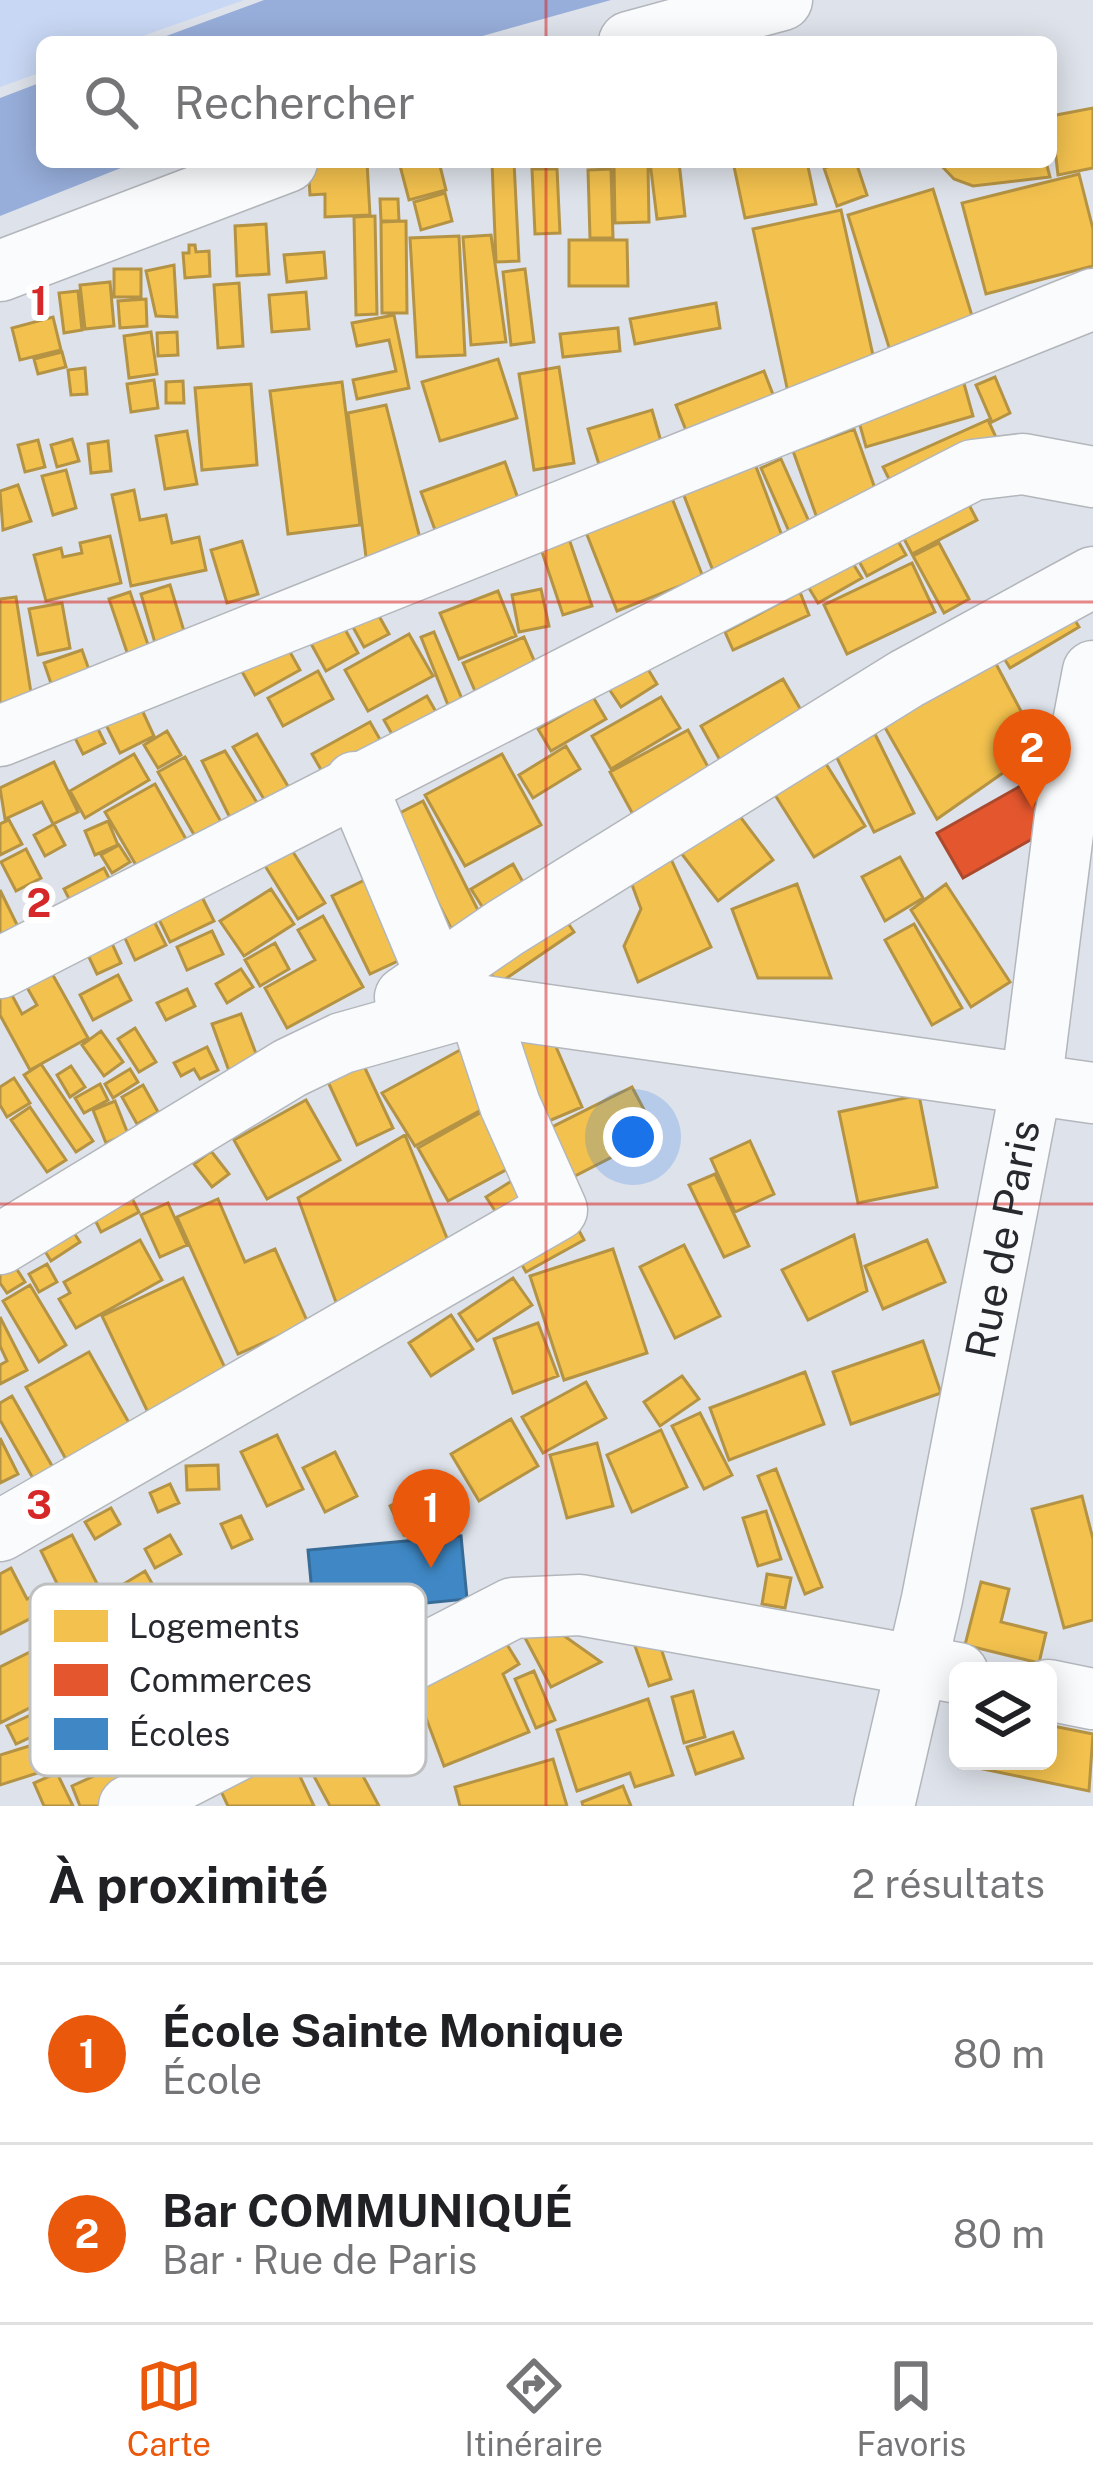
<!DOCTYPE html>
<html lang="fr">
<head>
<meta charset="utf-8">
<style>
	:root { --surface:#fff; --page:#f6f6f6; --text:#202124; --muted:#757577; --line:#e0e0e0; --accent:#ea580c }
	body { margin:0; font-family:"Public Sans",sans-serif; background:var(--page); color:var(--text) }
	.controls { position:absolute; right:36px; bottom:36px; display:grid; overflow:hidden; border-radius:18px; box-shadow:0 6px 30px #0003 }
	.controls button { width:108px; height:108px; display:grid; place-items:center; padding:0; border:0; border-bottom:3px solid var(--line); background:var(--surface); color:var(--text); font:60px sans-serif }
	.you { position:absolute; left:633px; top:1137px; width:42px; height:42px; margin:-30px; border:9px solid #fff; border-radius:50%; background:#1a73e8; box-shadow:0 0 0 18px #1a73e833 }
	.badge { display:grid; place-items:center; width:78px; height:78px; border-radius:50%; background:var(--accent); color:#fff; font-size:39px; font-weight:700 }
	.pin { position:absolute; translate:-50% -99px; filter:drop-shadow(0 3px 6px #0008) }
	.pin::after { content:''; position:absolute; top:63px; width:42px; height:36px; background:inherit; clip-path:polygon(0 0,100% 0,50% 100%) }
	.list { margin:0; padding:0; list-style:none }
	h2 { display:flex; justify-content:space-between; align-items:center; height:156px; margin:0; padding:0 48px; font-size:51px }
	h2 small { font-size:39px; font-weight:400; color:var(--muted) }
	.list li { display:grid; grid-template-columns:78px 1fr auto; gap:36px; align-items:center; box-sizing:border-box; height:180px; padding:0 48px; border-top:3px solid var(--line) }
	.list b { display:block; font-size:45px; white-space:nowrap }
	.list p { margin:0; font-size:39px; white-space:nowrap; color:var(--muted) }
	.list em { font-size:39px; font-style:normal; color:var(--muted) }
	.icon { flex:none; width:66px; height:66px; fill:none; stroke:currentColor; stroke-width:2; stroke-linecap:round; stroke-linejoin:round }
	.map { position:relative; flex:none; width:1093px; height:1806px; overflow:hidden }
	.search { position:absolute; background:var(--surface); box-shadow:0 6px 30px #0003; left:36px; right:36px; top:36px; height:132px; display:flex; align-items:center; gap:30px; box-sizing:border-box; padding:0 42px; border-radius:18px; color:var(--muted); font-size:45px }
	.sheet { height:516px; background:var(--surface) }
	nav { display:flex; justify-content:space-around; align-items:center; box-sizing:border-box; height:168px; border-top:3px solid var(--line); background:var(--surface); font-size:33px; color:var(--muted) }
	nav a { display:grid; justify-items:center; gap:6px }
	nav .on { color:var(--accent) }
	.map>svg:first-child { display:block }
	.green { fill:#c8d7f4 }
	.water { fill:#97aeda }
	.homes { fill:#f2c14e; stroke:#b59344; stroke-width:3 }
	.shops { fill:#e4572e; stroke:#ab492e; stroke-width:3 }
	.schools { fill:#3f88c5; stroke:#386c98; stroke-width:3 }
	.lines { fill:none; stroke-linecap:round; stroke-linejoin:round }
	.minor-casing { stroke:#b3b7bc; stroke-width:63 }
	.minor { stroke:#fafbfc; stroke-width:60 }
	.grid { fill:none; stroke:#d62828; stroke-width:3; stroke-opacity:0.55 }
	.labels { text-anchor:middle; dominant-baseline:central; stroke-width:12; stroke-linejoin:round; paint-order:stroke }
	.street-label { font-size:42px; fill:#26292e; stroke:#fff }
	.key { fill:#fff; stroke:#bebfc0; stroke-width:3 }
	.key-label { font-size:33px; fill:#26292e }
	.grid-label { font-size:39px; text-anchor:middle; font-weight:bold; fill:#d62828; stroke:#fff; stroke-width:12; stroke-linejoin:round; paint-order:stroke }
</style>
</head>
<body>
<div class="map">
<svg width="1093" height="1806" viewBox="0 0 1093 1806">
	<rect width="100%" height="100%" fill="#dee2ea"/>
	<path class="green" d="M 0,0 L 244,0 L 126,42 L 42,42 L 42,72 L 0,87 Z"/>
	<path class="water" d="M 264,0 L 611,0 L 461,42 L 150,42 Z
		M 42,82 L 42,162 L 136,162 L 0,216 L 0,98 Z"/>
	<path class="homes" d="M 1093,108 L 1093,168 L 1058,175 L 1051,116 Z
		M 367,162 L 370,215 L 325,217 L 325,194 L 310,195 L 308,163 Z
		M 399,162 L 439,162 L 446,190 L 409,200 Z
		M 492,162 L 514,162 L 519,261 L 496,262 Z
		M 650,162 L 679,162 L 685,216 L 657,219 Z
		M 733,162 L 807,162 L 816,204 L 745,218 Z
		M 842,162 L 856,162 L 867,195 L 837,206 L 824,168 Z
		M 938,162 L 1046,162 L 1050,177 L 973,186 L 954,179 Z
		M 648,165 L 649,222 L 615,223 L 614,166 Z
		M 532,169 L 557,169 L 560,233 L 535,234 Z
		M 611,169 L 613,238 L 590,238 L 588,170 Z
		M 1079,174 L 1093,229 L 1093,266 L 986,294 L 962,203 Z
		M 933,189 L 977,332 L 892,357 L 848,215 Z
		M 445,193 L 452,221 L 421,230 L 414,202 Z
		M 380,199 L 398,199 L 399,221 L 381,221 Z
		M 841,210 L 878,378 L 789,397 L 753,229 Z
		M 375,216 L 377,314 L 356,315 L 354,217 Z
		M 406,221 L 407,313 L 382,313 L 381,222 Z
		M 266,224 L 269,274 L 237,276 L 235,226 Z
		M 491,235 L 506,342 L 471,345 L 463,237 Z
		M 459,236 L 465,355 L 417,357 L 410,238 Z
		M 569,240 L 627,240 L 628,286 L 569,286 Z
		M 189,245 L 195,245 L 196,252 L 209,251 L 210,276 L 185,278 L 183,253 L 189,253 Z
		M 324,252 L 326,278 L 287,282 L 284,255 Z
		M 174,265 L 177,317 L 156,316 L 146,271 Z
		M 114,269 L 141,269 L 141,297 L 114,297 Z
		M 525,269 L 534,342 L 511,345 L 503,272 Z
		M 110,282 L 114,326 L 85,329 L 80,285 Z
		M 239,283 L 243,346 L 218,348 L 214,285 Z
		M 78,291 L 82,330 L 64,333 L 59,293 Z
		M 306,292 L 309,329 L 272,332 L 269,295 Z
		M 146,299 L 147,326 L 120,328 L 118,301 Z
		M 716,303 L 720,328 L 635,344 L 630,319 Z
		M 394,315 L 409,388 L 357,399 L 353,380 L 396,371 L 389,340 L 357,346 L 352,323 Z
		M 53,317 L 61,350 L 20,360 L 12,328 Z
		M 618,328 L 620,351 L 563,357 L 560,334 Z
		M 151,332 L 157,374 L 129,378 L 124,336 Z
		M 177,332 L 178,355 L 158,356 L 157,333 Z
		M 62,352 L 66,367 L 38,374 L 34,359 Z
		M 498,359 L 517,418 L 440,441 L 422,382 Z
		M 559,367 L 574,463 L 534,470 L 519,374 Z
		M 85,368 L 87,394 L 71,395 L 68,370 Z
		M 764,371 L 777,405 L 689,438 L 676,405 Z
		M 995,377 L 1010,413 L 992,422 L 976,385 Z
		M 154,380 L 158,408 L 131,412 L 127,384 Z
		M 963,380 L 973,416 L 866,447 L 856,411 Z
		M 183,381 L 184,403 L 166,403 L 166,382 Z
		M 342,382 L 360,525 L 288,534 L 270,391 Z
		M 251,384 L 257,465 L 202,470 L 195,388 Z
		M 386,405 L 423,550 L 367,565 L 348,413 Z
		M 652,410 L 664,452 L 601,471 L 588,429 Z
		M 988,420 L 1000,446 L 896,493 L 883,467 Z
		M 854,429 L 883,511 L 822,532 L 793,451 Z
		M 187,431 L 197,484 L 165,489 L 156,436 Z
		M 72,439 L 79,461 L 57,467 L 51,445 Z
		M 38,440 L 45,467 L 25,472 L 18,445 Z
		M 108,441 L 111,471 L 91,473 L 88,444 Z
		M 749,448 L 787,549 L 715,576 L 676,475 Z
		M 781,459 L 815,535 L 795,545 L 761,468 Z
		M 505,462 L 521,507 L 438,538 L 421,492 Z
		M 66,470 L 76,508 L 53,515 L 42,476 Z
		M 957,482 L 977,520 L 912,554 L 892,516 Z
		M 18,485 L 31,521 L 3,530 L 0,491 Z
		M 668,488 L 703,577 L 617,611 L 582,522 Z
		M 134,490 L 140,520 L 166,515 L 172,543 L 199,537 L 206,570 L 131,586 L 112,495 Z
		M 885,518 L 906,555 L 867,576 L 847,539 Z
		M 567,533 L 592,606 L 563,615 L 539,543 Z
		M 110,536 L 121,583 L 46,601 L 34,555 L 61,548 L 63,557 L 82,553 L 80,543 Z
		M 242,541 L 258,594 L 227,603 L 211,550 Z
		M 939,543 L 969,599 L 944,613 L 913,556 Z
		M 841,544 L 862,578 L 818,603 L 798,570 Z
		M 912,563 L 935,612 L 847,654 L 824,605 Z
		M 170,585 L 187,641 L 157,650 L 141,594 Z
		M 541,589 L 549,626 L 519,632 L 512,595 Z
		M 498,591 L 516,636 L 459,659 L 440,613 Z
		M 130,592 L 155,665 L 134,673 L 109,599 Z
		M 800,592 L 809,615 L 733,650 L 725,632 Z
		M 16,597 L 32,699 L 0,704 L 0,599 Z
		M 369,598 L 389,634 L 364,647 L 344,611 Z
		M 62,603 L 70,648 L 38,655 L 29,609 Z
		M 1066,605 L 1079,627 L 1010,668 L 997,647 Z
		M 341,622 L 358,653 L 326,671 L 309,640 Z
		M 434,632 L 462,699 L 448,705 L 421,637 Z
		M 409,634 L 433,676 L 368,711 L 345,670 Z
		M 524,637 L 539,672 L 478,698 L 463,663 Z
		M 285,643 L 300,670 L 255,695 L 240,668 Z
		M 986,645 L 1040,747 L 937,819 L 871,703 Z
		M 82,650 L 93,681 L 55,695 L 44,663 Z
		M 643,661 L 657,684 L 621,707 L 607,686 Z
		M 318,671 L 333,699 L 283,726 L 268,698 Z
		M 783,679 L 809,724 L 726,771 L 701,726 Z
		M 427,696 L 440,719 L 397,743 L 384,720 Z
		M 593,697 L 606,719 L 551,751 L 538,729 Z
		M 661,697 L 680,728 L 611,769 L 592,736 Z
		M 137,699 L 154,736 L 120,753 L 101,715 Z
		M 92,717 L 105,743 L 83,754 L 70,728 Z
		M 370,722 L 386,750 L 328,782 L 312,754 Z
		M 688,730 L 714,778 L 636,820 L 610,772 Z
		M 167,731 L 181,755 L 158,768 L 144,745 Z
		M 257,734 L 292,793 L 268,806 L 233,747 Z
		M 875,734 L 914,813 L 874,832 L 835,754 Z
		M 566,746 L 580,769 L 533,798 L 519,775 Z
		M 816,748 L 865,826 L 814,857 L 765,779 Z
		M 225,751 L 261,809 L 235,828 L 202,761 Z
		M 134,754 L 149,780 L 85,818 L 70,791 Z
		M 502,754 L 541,825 L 465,866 L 425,795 Z
		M 185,757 L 230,838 L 204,852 L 158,772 Z
		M 54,762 L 78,812 L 53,824 L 42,802 L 5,819 L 0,788 Z
		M 155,784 L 196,857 L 147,884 L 105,812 Z
		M 726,798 L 773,860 L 718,901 L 671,840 Z
		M 423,801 L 486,926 L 457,940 L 394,816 Z
		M 9,820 L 22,844 L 0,855 L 0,824 Z
		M 108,821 L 118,845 L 95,855 L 85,831 Z
		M 54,824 L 65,845 L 45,856 L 34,835 Z
		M 288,844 L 325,903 L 298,919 L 262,861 Z
		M 119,845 L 130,862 L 112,873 L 101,855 Z
		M 666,848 L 711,947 L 638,982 L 624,946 L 641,909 L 628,874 Z
		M 26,849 L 41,878 L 16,891 L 1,862 Z
		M 900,857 L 923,898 L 885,921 L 862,877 Z
		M 513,864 L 530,895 L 490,919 L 471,889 Z
		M 104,868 L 119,898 L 79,918 L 64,889 Z
		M 377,874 L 415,953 L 370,974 L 332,896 Z
		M 797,884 L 831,978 L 758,978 L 732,909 Z
		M 946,884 L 1010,982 L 971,1007 L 911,910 Z
		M 198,889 L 214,921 L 170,942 L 154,909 Z
		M 271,889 L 294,924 L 244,956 L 220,921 Z
		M 0,890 L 26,943 L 0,956 Z
		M 553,901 L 574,932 L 498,984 L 477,953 Z
		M 323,916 L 363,987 L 287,1028 L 265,988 L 315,960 L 298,930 Z
		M 154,921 L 166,945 L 135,960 L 124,936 Z
		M 914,924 L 962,1008 L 932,1025 L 885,940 Z
		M 212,931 L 223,954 L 187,970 L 177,947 Z
		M 110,939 L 121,963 L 97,974 L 86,951 Z
		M 275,943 L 289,969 L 260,986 L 245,960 Z
		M 45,961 L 88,1038 L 30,1070 L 0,1015 L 0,988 L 6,984 L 22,1014 L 37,1005 L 20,975 Z
		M 241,969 L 253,987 L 227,1003 L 216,984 Z
		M 118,975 L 131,1000 L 93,1020 L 80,995 Z
		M 187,989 L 195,1006 L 166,1020 L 157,1003 Z
		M 241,1014 L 263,1072 L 233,1082 L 212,1024 Z
		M 544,1019 L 582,1107 L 530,1129 L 491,1038 Z
		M 135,1028 L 156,1062 L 139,1072 L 118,1039 Z
		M 101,1031 L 123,1062 L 104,1076 L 82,1045 Z
		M 480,1039 L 505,1097 L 415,1146 L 382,1093 Z
		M 207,1047 L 218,1070 L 200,1079 L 194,1069 L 181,1076 L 174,1063 Z
		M 41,1064 L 93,1141 L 76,1152 L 24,1075 Z
		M 71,1066 L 85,1087 L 70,1097 L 57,1075 Z
		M 364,1066 L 393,1128 L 357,1145 L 328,1082 Z
		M 130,1069 L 138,1082 L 113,1098 L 105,1084 Z
		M 14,1078 L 30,1103 L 7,1117 L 0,1105 L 0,1087 Z
		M 100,1084 L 108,1100 L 84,1113 L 75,1098 Z
		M 143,1085 L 158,1112 L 137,1124 L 122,1097 Z
		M 632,1087 L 657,1134 L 571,1178 L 546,1130 Z
		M 919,1095 L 937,1187 L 858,1203 L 839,1112 Z
		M 306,1100 L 340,1160 L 267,1199 L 234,1140 Z
		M 503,1100 L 530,1157 L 448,1201 L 418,1148 Z
		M 115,1101 L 128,1134 L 106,1143 L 93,1110 Z
		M 30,1107 L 66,1160 L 47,1172 L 11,1120 Z
		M 405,1135 L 449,1243 L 337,1305 L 298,1198 Z
		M 750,1141 L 774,1194 L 735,1212 L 711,1159 Z
		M 211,1151 L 229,1174 L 212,1187 L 194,1164 Z
		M 531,1169 L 549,1198 L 505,1226 L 486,1197 Z
		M 715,1174 L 749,1246 L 724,1257 L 689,1185 Z
		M 129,1192 L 139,1212 L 101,1232 L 91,1212 Z
		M 218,1199 L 245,1262 L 275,1249 L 308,1323 L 238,1354 L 177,1217 Z
		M 168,1203 L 187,1245 L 160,1257 L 141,1215 Z
		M 568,1210 L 584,1240 L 526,1272 L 509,1242 Z
		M 66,1221 L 80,1242 L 51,1261 L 38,1240 Z
		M 854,1235 L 867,1291 L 808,1320 L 782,1270 Z
		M 140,1240 L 162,1280 L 76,1328 L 59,1299 L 70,1293 L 64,1282 Z
		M 927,1240 L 945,1282 L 883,1309 L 865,1266 Z
		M 684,1245 L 720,1316 L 675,1338 L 640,1267 Z
		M 613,1249 L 647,1353 L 564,1380 L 530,1276 Z
		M 7,1254 L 25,1282 L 7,1293 L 0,1283 L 0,1259 Z
		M 47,1264 L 57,1282 L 39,1292 L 29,1274 Z
		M 183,1278 L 233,1385 L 153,1423 L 102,1316 Z
		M 513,1278 L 532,1305 L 477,1341 L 459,1314 Z
		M 30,1285 L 66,1345 L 39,1362 L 3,1301 Z
		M 451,1315 L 473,1349 L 431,1376 L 409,1343 Z
		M 0,1317 L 27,1370 L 0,1384 L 0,1365 L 7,1361 L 0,1346 Z
		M 538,1323 L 558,1376 L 513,1393 L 494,1339 Z
		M 923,1341 L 941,1393 L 851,1424 L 833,1372 Z
		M 89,1352 L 137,1437 L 73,1472 L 26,1387 Z
		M 805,1372 L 824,1424 L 729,1460 L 710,1408 Z
		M 682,1376 L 699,1399 L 660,1426 L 644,1402 Z
		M 586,1382 L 606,1418 L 543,1453 L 522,1417 Z
		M 12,1396 L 59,1478 L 39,1489 L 0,1420 L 0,1403 Z
		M 700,1413 L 732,1475 L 704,1489 L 672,1426 Z
		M 511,1419 L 538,1466 L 479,1501 L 451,1454 Z
		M 661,1430 L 687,1487 L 632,1512 L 607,1455 Z
		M 277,1435 L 303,1489 L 267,1506 L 241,1452 Z
		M 0,1438 L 18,1474 L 0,1483 Z
		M 597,1443 L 613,1506 L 567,1518 L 550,1455 Z
		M 335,1452 L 357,1496 L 325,1512 L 303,1468 Z
		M 218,1465 L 219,1489 L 187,1490 L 186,1466 Z
		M 776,1469 L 822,1587 L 805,1594 L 758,1476 Z
		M 436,1483 L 450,1513 L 404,1535 L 390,1506 Z
		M 170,1484 L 179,1503 L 158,1512 L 150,1493 Z
		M 1082,1496 L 1093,1539 L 1093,1620 L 1064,1628 L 1032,1509 Z
		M 111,1508 L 120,1524 L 95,1539 L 85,1522 Z
		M 766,1511 L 781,1559 L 758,1566 L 743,1518 Z
		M 241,1516 L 252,1539 L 232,1548 L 221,1524 Z
		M 72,1535 L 102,1593 L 70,1610 L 41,1551 Z
		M 170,1535 L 181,1554 L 155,1568 L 145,1549 Z
		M 11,1568 L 27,1599 L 49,1588 L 57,1605 L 0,1634 L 0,1574 Z
		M 145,1571 L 158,1594 L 136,1607 L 122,1585 Z
		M 767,1574 L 791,1578 L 785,1608 L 762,1604 Z
		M 981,1582 L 1009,1589 L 1001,1622 L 1046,1633 L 1039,1663 L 965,1645 Z
		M 106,1614 L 128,1658 L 0,1723 L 0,1667 Z
		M 553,1628 L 601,1662 L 551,1687 L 523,1634 Z
		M 500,1633 L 519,1664 L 503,1674 L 529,1732 L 444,1766 L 413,1683 Z
		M 658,1639 L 671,1679 L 649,1686 L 635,1646 Z
		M 534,1671 L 555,1720 L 536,1728 L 515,1679 Z
		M 693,1691 L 705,1737 L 684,1743 L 672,1697 Z
		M 648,1699 L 673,1775 L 635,1787 L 630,1773 L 577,1791 L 557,1730 Z
		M 35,1713 L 44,1731 L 16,1744 L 7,1726 Z
		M 1048,1725 L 1093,1734 L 1089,1791 L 959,1764 L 1048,1761 Z
		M 733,1732 L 743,1758 L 696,1774 L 687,1747 Z
		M 340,1733 L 379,1806 L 330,1806 L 302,1754 Z
		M 39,1743 L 47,1770 L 0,1785 L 0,1755 Z
		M 289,1753 L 314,1806 L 228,1806 L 218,1785 Z
		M 553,1759 L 567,1806 L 460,1806 L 455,1787 Z
		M 116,1766 L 130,1798 L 111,1806 L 80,1806 L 72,1786 Z
		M 57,1773 L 73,1806 L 44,1806 L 34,1783 Z
		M 623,1786 L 631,1806 L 583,1806 L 582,1802 Z"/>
	<path class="shops" d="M 1024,784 L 1050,829 L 963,878 L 937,833 Z"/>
	<path class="schools" d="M 461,1536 L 467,1599 L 314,1614 L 308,1550 Z"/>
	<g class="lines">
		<g class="minor-casing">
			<g id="minor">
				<path d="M 629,42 L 782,0"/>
				<path d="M 0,271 L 287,162"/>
				<path d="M 0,736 L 1093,299"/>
				<path d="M 0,968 L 973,470 L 1023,464 L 1093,477"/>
				<path d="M 405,997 L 505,928 L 906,679 L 1093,577"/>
				<path d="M 0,1244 L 290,1068 L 342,1043 L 477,1005 L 1093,1093"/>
				<path d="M 0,1531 L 557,1210 L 510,1105 L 477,1005 L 436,975 L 355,782"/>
				<path d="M 1048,1690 L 1093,1699"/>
				<path d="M 129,1806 L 513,1608 L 580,1605 L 958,1673"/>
				<path id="s1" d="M 884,1806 L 932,1599 L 1031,1086 L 1065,817 L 1093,671"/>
			</g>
		</g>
		<use href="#minor" class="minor"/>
	</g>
	<path class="grid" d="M 546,0 L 546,42M 546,162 L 546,1806M 0,602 L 1093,602M 0,1204 L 1093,1204"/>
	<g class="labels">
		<g class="street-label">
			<text stroke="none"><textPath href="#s1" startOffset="579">Rue de Paris</textPath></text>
		</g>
	</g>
	<rect x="30" y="1584" width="396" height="192" rx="18" class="key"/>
	<rect x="54" y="1610" width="54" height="32" fill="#f2c14e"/>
	<rect x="54" y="1664" width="54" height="32" fill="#e4572e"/>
	<rect x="54" y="1718" width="54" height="32" fill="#3f88c5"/>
	<g class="key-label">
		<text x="129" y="1638">Logements</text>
		<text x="129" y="1692">Commerces</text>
		<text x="129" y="1746">Écoles</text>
	</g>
	<g class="grid-label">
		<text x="39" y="315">1</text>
		<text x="39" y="917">2</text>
		<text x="39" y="1519">3</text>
	</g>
</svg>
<div class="controls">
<button><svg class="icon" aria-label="layers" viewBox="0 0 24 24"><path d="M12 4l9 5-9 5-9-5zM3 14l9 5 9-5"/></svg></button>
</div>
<div class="you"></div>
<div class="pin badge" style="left:431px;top:1568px">1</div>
<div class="pin badge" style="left:1032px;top:808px">2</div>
<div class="search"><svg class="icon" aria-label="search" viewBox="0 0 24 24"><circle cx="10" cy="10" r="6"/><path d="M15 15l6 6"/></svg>Rechercher</div>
</div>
<section class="sheet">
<h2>À proximité<small>2 résultats</small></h2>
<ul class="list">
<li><span class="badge">1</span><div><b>École Sainte Monique</b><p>École</p></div><em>80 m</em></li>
<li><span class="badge">2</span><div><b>Bar COMMUNIQUÉ</b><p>Bar · Rue de Paris</p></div><em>80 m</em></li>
</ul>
</section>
<nav>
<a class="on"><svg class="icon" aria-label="map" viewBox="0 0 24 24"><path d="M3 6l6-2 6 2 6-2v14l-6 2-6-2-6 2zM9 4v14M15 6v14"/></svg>Carte</a>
<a><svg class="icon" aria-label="directions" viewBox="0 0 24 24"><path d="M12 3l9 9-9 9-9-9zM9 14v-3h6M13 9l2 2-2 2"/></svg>Itinéraire</a>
<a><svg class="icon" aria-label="saved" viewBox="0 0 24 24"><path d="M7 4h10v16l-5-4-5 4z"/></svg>Favoris</a>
</nav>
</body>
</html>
